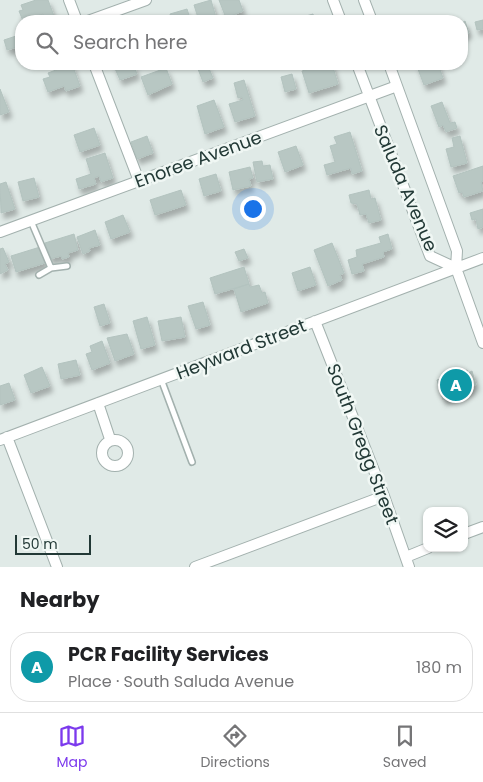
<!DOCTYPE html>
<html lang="en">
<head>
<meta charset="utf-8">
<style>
	:root { --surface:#fff; --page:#f6f6f6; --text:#202124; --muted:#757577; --line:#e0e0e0; --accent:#7c3aed }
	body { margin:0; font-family:Poppins,sans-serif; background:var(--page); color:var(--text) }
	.controls { position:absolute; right:15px; bottom:15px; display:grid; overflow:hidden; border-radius:10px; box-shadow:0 1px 4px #0004 }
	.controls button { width:45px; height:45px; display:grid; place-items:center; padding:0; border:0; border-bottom:1px solid var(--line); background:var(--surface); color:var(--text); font:25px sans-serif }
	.scale { position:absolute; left:15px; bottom:12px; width:76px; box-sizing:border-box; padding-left:5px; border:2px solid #223936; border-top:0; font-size:14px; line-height:18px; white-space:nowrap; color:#223936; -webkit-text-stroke:4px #f0f7f4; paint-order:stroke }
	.you { position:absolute; left:252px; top:208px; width:18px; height:18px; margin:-12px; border:4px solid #fff; border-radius:50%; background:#1a73e8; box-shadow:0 0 0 8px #1a73e833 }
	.badge { display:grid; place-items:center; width:32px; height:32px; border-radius:50%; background:var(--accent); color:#fff; font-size:16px; font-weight:700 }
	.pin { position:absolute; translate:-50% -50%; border:2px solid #fff; box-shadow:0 1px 5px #0006 }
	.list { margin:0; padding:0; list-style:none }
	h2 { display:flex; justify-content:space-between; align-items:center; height:65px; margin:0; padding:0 20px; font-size:21px }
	h2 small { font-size:16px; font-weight:400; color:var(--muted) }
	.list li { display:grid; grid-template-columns:32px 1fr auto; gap:15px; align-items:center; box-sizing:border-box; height:70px; margin:0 10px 10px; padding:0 10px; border:1px solid var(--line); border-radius:20px }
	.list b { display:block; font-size:19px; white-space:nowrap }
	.list p { margin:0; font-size:16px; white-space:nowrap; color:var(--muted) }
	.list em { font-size:16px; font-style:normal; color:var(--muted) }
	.icon { flex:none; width:28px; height:28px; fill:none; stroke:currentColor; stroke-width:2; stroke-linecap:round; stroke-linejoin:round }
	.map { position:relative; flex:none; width:483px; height:567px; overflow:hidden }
	.search { position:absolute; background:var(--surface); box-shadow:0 1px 4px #0004; left:15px; right:15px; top:15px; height:55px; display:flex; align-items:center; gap:12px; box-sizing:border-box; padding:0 18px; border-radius:20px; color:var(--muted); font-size:19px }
	.sheet { height:145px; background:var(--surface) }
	nav { display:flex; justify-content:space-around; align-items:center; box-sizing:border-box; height:70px; border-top:1px solid var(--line); background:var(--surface); font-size:14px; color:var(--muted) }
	nav a { display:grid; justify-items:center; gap:2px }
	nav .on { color:var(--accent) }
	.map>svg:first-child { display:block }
	.building { fill:#b8c7c3; stroke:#b3c3bf; filter:url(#shadow) }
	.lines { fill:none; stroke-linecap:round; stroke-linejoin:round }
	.lane-casing { stroke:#a3b1ae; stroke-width:8 }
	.street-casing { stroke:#a3b1ae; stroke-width:12 }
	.lane { stroke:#fff; stroke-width:5 }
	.street { stroke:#fff; stroke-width:10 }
	.labels { text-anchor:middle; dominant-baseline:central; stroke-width:5; stroke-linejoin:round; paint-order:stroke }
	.street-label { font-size:18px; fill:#223936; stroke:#f0f7f4 }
</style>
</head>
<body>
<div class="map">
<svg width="483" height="567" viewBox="0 0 483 567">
	<defs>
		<filter id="shadow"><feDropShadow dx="3" dy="5.5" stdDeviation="2.5" flood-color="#0004"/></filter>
	</defs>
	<rect width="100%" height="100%" fill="#e0eae7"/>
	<path class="building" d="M 36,0 L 48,0 L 54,16 L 44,19 L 43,14 L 23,21 L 19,11 L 23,10 L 21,5 Z
		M 211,0 L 217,21 L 199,21 L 194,5 Z
		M 219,0 L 239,0 L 243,11 L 226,18 Z
		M 187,9 L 191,21 L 172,21 L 170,14 Z
		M 313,14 L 315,21 L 289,21 Z
		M 250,17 L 251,21 L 229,21 L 229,19 Z
		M 483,20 L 483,29 L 477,30 L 475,22 Z
		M 465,21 L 469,33 L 462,35 L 462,23 Z
		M 16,36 L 20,46 L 7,50 L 4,40 Z
		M 72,64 L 80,86 L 66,91 L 64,86 L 48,92 L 43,79 L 50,77 L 48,73 Z
		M 113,64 L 133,64 L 137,74 L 120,80 Z
		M 326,64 L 332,64 L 338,84 L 309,93 L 302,71 Z
		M 416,64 L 438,64 L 443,78 L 424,85 Z
		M 208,66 L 213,78 L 203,82 L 198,69 Z
		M 166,68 L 172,84 L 148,95 L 141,77 Z
		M 292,74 L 296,89 L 285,92 L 281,77 Z
		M 244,80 L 255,116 L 235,122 L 229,104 L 243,100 L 242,97 L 238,98 L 234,83 Z
		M 0,89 L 9,112 L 0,115 Z
		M 214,100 L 224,127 L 205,134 L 197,106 Z
		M 442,102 L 450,123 L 455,122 L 457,128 L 446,132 L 443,125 L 439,127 L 431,106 Z
		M 94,128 L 100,145 L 80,152 L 74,135 Z
		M 350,132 L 362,171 L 352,174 L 351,168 L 327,175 L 324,165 L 335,162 L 330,146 L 337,144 L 334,137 Z
		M 147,136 L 153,153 L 137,159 L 131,142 Z
		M 460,136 L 467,163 L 451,167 L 446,149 L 454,147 L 452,138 Z
		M 296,146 L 303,165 L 285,172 L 278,152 Z
		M 105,153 L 113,178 L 101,182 L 99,176 L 94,178 L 96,184 L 79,189 L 76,179 L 91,174 L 86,159 Z
		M 262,161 L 263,166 L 270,165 L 273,179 L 257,182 L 253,162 Z
		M 483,166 L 483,181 L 481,182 L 483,191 L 464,197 L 462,192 L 459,193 L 453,176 Z
		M 250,167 L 253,178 L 249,179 L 251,186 L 233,190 L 229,172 Z
		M 216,174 L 221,191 L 204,196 L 199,179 Z
		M 34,178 L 39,197 L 23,201 L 18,182 Z
		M 6,182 L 15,209 L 1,213 L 0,184 Z
		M 181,190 L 186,205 L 155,215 L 150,200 Z
		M 369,190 L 371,199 L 375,198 L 381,220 L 369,223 L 366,214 L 360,215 L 357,204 L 351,203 L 349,195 Z
		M 483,209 L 483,227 L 478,229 L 476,219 L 472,220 L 470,213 Z
		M 123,215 L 130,232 L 111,239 L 105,222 Z
		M 95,230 L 100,245 L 89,248 L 90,251 L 83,254 L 77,237 Z
		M 74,234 L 78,250 L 68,253 L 69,257 L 62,259 L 61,256 L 50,259 L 45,243 Z
		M 388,234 L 392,249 L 383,252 L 384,257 L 362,264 L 364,271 L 352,274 L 348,260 L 357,257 L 356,250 L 381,243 L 379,237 Z
		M 332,243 L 344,273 L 340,275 L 342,280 L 328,286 L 314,250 Z
		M 40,247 L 45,263 L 16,272 L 11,256 Z
		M 3,248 L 9,262 L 5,264 L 8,270 L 0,274 L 0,249 Z
		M 244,249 L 248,258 L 239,261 L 235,252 Z
		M 244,267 L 249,284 L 215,294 L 210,278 Z
		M 310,267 L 316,285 L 298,291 L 292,273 Z
		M 249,284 L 250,287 L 259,285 L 262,293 L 265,292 L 268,303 L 241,312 L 234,289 Z
		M 203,302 L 210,325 L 196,329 L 188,306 Z
		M 104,304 L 110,323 L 100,326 L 94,307 Z
		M 147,317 L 155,345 L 141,349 L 133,321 Z
		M 181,317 L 185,337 L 162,341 L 158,321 Z
		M 127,334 L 134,354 L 115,361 L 107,338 Z
		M 102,341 L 110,363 L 92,370 L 86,354 L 92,352 L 90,346 Z
		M 76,360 L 80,375 L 61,379 L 58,364 Z
		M 42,367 L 50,386 L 31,393 L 24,375 Z
		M 467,370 L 468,373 L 472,371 L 476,385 L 472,386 L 473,389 L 443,400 L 437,380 Z
		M 9,383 L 15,400 L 0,405 L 0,386 Z"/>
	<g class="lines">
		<g class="lane-casing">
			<path id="lane" d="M 31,221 L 51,268 L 67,266
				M 39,275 L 51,268
				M 161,379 L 192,462"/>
		</g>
		<g class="street-casing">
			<path id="street" d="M 69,0 L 77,21
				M 333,0 L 341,21
				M 364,0 L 372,21
				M 88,21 L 146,0
				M 94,64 L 139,181
				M 357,64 L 430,256 L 456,268
				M 389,64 L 457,251 L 456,268 L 483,343
				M 0,232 L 397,86
				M 315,321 L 384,496 L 409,567
				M 98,403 L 110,439
				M 7,437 L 57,567
				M102 453a13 13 0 1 1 26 0a13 13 0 1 1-26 0Z
				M 0,440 L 483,258
				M 464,534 L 483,527
				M 406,557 L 428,548
				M 195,567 L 384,496"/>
		</g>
		<use href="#lane" class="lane"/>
		<use href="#street" class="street"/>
	</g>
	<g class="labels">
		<g class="street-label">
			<text transform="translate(198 159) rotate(-20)">Enoree Avenue</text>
			<text transform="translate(406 188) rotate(67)">Saluda Avenue</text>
			<text transform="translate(241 349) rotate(-21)">Heyward Street</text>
			<text transform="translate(363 444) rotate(69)">South Gregg Street</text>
		</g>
	</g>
</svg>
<div class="controls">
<button><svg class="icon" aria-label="layers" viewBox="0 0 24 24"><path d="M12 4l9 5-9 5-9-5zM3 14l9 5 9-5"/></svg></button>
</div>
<div class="scale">50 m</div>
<div class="you"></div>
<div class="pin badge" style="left:456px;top:385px;background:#0f9aa8">A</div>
<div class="search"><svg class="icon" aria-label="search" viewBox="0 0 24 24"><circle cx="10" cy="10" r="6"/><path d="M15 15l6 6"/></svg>Search here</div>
</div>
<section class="sheet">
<h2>Nearby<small></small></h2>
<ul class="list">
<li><span class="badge" style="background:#0f9aa8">A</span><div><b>PCR Facility Services</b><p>Place · South Saluda Avenue</p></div><em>180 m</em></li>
</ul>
</section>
<nav>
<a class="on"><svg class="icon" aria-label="map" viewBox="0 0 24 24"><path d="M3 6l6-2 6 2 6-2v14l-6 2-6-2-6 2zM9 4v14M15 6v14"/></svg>Map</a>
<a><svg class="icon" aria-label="directions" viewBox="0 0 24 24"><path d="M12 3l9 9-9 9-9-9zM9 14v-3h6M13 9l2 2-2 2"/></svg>Directions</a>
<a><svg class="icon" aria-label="saved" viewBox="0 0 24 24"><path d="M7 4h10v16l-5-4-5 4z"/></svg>Saved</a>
</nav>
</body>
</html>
